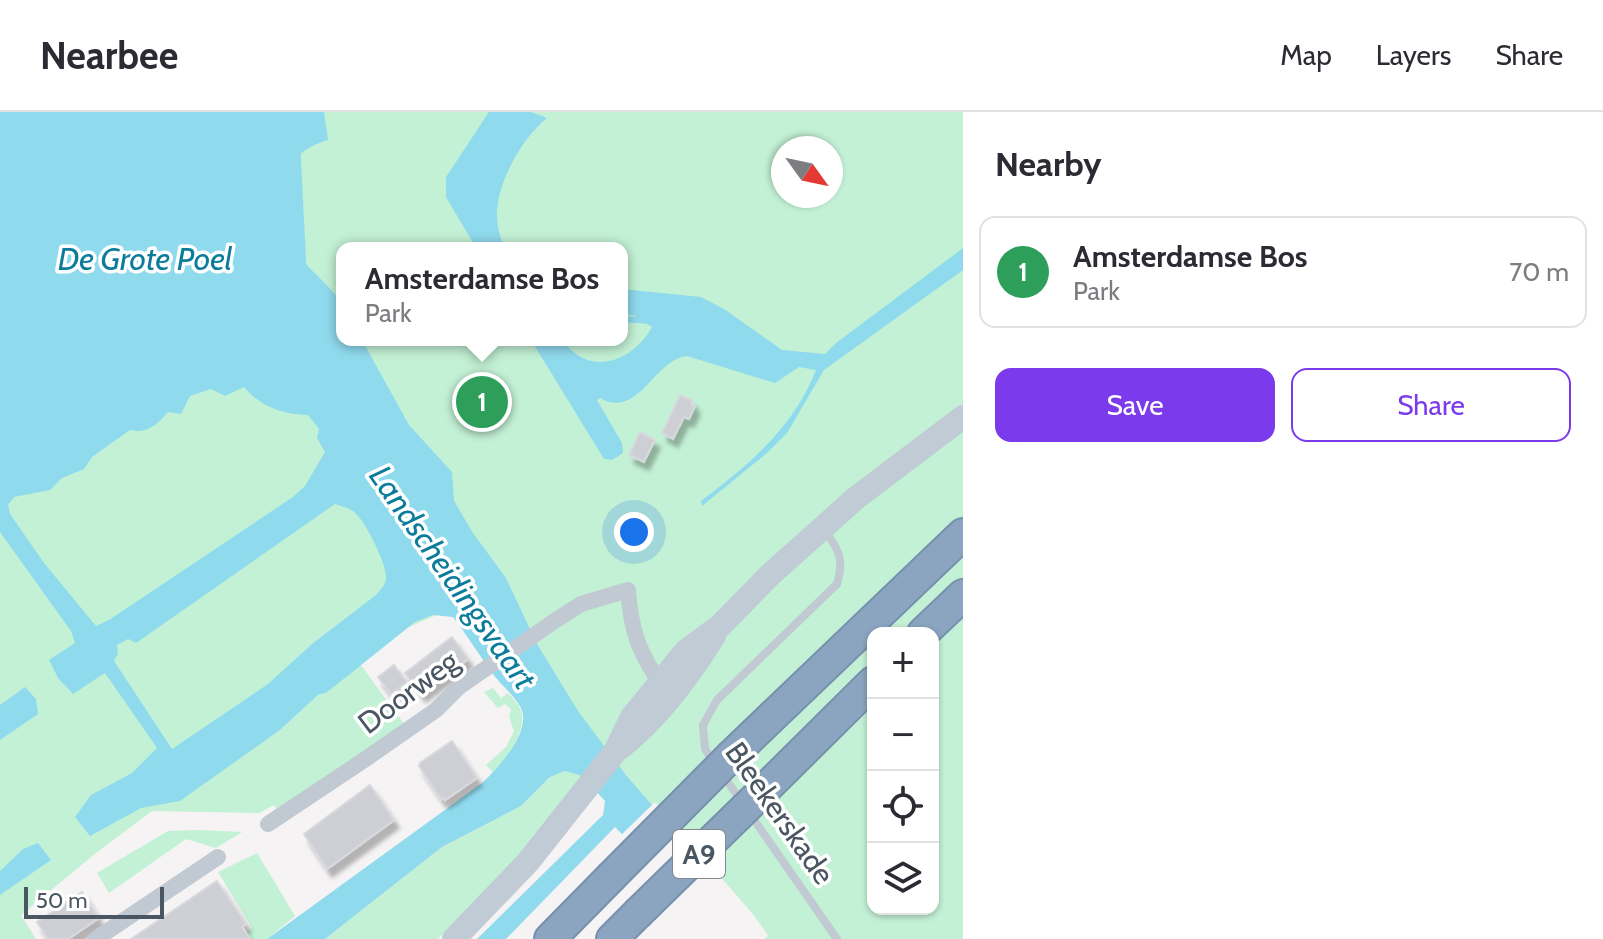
<!DOCTYPE html>
<html lang="en">
<head>
<meta charset="utf-8">
<style>
	:root { --surface:#fff; --page:#f7f7f7; --text:#2b2b33; --muted:#7c7c81; --line:#e1e1e2; --accent:#7c3aed }
	body { margin:0; font-family:Cabin,sans-serif; background:var(--page); color:var(--text) }
	.controls { position:absolute; right:24px; bottom:24px; display:grid; overflow:hidden; border-radius:16px; box-shadow:0 2px 6px #0004 }
	.controls button { width:72px; height:72px; display:grid; place-items:center; padding:0; border:0; border-bottom:2px solid var(--line); background:var(--surface); color:var(--text); font:40px sans-serif }
	.compass { position:absolute; left:771px; top:24px; width:72px; height:72px; border-radius:50%; background:var(--surface); box-shadow:0 2px 6px #0004; rotate:123deg }
	.scale { position:absolute; left:24px; bottom:20px; width:140px; box-sizing:border-box; padding-left:8px; border:4px solid #4a5661; border-top:0; font-size:22px; line-height:28px; white-space:nowrap; color:#4a5661; -webkit-text-stroke:6px #fff; paint-order:stroke }
	.you { position:absolute; left:634px; top:420px; width:28px; height:28px; margin:-20px; border:6px solid #fff; border-radius:50%; background:#1a73e8; box-shadow:0 0 0 12px #1a73e833 }
	.badge { display:grid; place-items:center; width:52px; height:52px; border-radius:50%; background:var(--accent); color:#fff; font-size:26px; font-weight:700 }
	.pin { position:absolute; translate:-50% -50%; border:4px solid #fff; box-shadow:0 2px 8px #0006 }
	.popup { position:absolute; left:336px; top:130px; width:292px; height:104px; box-sizing:border-box; display:grid; place-content:center; border-radius:16px; background:var(--surface); filter:drop-shadow(0 2px 6px #0005); font-size:26px; white-space:nowrap; color:var(--muted) }
	.popup b { font-size:30px; color:var(--text) }
	.popup::after { content:''; position:absolute; left:50%; top:100%; margin-left:-16px; border:16px solid transparent; border-top-color:var(--surface) }
	.list { margin:0; padding:0; list-style:none }
	h2 { display:flex; justify-content:space-between; align-items:center; height:104px; margin:0; padding:0 32px; font-size:34px }
	h2 small { font-size:26px; font-weight:400; color:var(--muted) }
	.list li { display:grid; grid-template-columns:52px 1fr auto; gap:24px; align-items:center; box-sizing:border-box; height:112px; margin:0 16px 16px; padding:0 16px; border:2px solid var(--line); border-radius:16px }
	.list b { display:block; font-size:30px; white-space:nowrap }
	.list p { margin:0; font-size:26px; white-space:nowrap; color:var(--muted) }
	.list em { font-size:26px; font-style:normal; color:var(--muted) }
	.actions { display:flex; gap:16px; padding:24px 32px }
	.actions a { flex:1; padding:18px 0; border:2px solid var(--accent); border-radius:16px; text-align:center; font-size:28px; color:var(--accent) }
	.actions .main { background:var(--accent); color:#fff }
	.icon { flex:none; width:44px; height:44px; fill:none; stroke:currentColor; stroke-width:2; stroke-linecap:round; stroke-linejoin:round }
	.map { position:relative; flex:none; width:963px; height:827px; overflow:hidden }
	header { display:flex; align-items:center; gap:48px; box-sizing:border-box; height:112px; padding:0 40px; background:var(--surface); border-bottom:2px solid var(--line) }
	header strong { font-size:38px }
	nav { display:flex; gap:44px; margin-inline-start:auto; font-size:28px }
	main { display:flex }
	aside { flex:1; background:var(--surface) }
	.map>svg:first-child { display:block }
	.green { fill:#c3f1d5; fill-rule:evenodd }
	.water { fill:#90daee; fill-rule:evenodd }
	.pier { fill:#f5f3f3 }
	.lines { fill:none; stroke-linecap:round; stroke-linejoin:round }
	.stream { stroke:#90daee; stroke-width:6 }
	.canal { stroke:#90daee; stroke-width:20 }
	.building { fill:#cdcfd5; stroke:#d7d9de; stroke-width:2; filter:url(#shadow) }
	.highway-casing { stroke:#7690ad; stroke-width:34 }
	.lane { stroke:#c1cad2; stroke-width:8 }
	.street { stroke:#c1cad2; stroke-width:16 }
	.secondary { stroke:#c1cbd6; stroke-width:24 }
	.highway { stroke:#8ba5c1; stroke-width:30 }
	.highway-bridge-casing { stroke:#7690ad; stroke-width:34; stroke-linecap:butt }
	.highway-bridge { stroke:#8ba5c1; stroke-width:30 }
	.labels { text-anchor:middle; dominant-baseline:central; stroke-width:7; stroke-linejoin:round; paint-order:stroke }
	.shield { fill:#fff; stroke:#808990; stroke-width:2 }
	.shield-label { font-size:28px; font-weight:bold; fill:#4a5661 }
	.street-label { font-size:30px; fill:#4a5661; stroke:#fff }
	.water-label { font-size:32px; font-style:italic; fill:#0c7c9b; stroke:#fff }
</style>
</head>
<body>
<header>
<strong>Nearbee</strong>
<nav><a>Map</a><a>Layers</a><a>Share</a></nav>
</header>
<main>
<div class="map">
<svg width="963" height="827" viewBox="0 0 963 827">
	<defs>
		<filter id="shadow"><feDropShadow dx="5" dy="8" stdDeviation="2" flood-color="#0004"/></filter>
	</defs>
	<rect width="100%" height="100%" fill="#f5f3f3"/>
	<path class="green" d="M 0,0 L 963,0 L 963,827 L 764,827 L 597,639 L 545,568 L 446,499 L 397,520 L 165,690 L 233,650 L 280,618 L 318,583 L 326,581 L 360,552 L 405,613 L 277,698 L 274,693 L 259,701 L 152,699 L 96,741 L 21,803 L 36,827 L 0,827 ZM 783,36 L 831,36 L 831,84 L 783,84 ZM 342,136 L 622,136 L 622,228 L 342,228 ZM 873,521 L 933,521 L 933,797 L 873,797 Z
		M 493,576 L 501,586 L 508,581 C 514,588 521,594 522,603 C 524,622 507,648 493,660 L 486,653 L 506,635 L 514,619 L 509,605 L 511,597 L 505,592 L 498,596 L 484,580 Z
		M 565,659 L 582,664 L 510,755 L 438,827 L 325,827 L 442,735 L 521,694 L 550,665 Z
		M 198,718 L 242,720 L 216,736 L 186,727 L 109,781 L 97,761 L 168,719 Z
		M 257,741 L 295,804 L 267,827 L 237,827 L 252,816 L 218,760 Z"/>
	<path class="water" d="M 0,0 L 324,0 L 328,28 C 313,32 295,42 289,57 C 281,73 285,127 297,141 C 310,160 331,173 342,193 L 342,228 L 362,228 L 409,313 L 452,360 L 454,389 L 473,421 L 506,466 L 537,532 L 578,599 L 625,662 L 748,804 L 766,827 L 697,827 L 638,739 L 615,715 L 506,827 L 477,827 L 603,703 L 605,689 L 582,664 L 565,659 L 550,665 L 521,694 L 442,735 L 325,827 L 267,827 L 482,671 C 498,656 532,620 521,596 C 514,583 501,573 493,562 C 479,543 467,523 453,505 L 433,503 L 415,510 L 326,581 L 318,583 L 280,618 L 180,689 L 141,696 L 90,724 L 75,705 L 91,683 L 132,661 L 157,636 L 105,561 L 73,582 L 58,566 L 49,548 L 75,531 L 71,519 L 0,420 ZM 244,275 C 261,295 282,302 308,303 L 319,317 L 317,326 L 325,340 L 305,374 L 293,385 L 109,508 L 96,514 L 44,451 L 10,402 L 8,393 L 14,385 L 50,378 L 62,366 L 84,357 L 92,345 L 130,318 C 147,322 157,313 168,300 L 181,302 L 190,284 L 211,277 L 225,284 ZM 335,392 C 341,394 348,396 353,399 C 364,406 388,454 386,467 C 385,474 380,478 376,483 L 312,532 L 268,572 L 172,637 L 114,549 L 118,542 L 117,533 L 128,527 L 136,531 Z
		M 489,0 L 531,0 L 547,6 C 521,27 496,72 497,105 C 497,116 501,126 504,136 L 476,136 L 446,85 L 446,65 Z
		M 963,136 L 963,158 L 824,258 L 787,321 L 767,341 L 702,394 L 701,389 C 750,352 793,316 816,258 L 799,255 L 775,271 L 687,244 C 654,247 639,308 600,286 L 597,288 L 622,331 L 623,341 L 612,348 L 604,347 L 531,228 L 563,228 C 588,266 633,250 652,215 L 635,204 L 622,201 L 622,177 L 701,185 L 724,197 L 782,238 L 825,242 L 836,231 Z
		M 25,575 L 36,587 L 38,602 L 0,628 L 0,593 Z
		M 38,731 L 51,748 L 0,783 L 0,759 L 23,737 Z"/>
	<path class="pier" d="M 655,690 L 752,801 L 768,823 L 765,827 L 692,827 L 673,794 L 634,741 L 619,725 Z"/>
	<g class="lines">
		<path class="stream" d="M 622,207 L 650,209"/>
		<path class="canal" d="M 272,0 L 289,10 L 297,167"/>
	</g>
	<path class="building" d="M 680,283 L 693,289 L 691,292 L 695,294 L 689,307 L 684,305 L 673,327 L 662,321 Z
		M 640,320 L 655,328 L 644,350 L 629,343 Z
		M 452,525 L 468,547 L 421,582 L 405,561 Z
		M 394,553 L 407,570 L 391,582 L 378,565 Z
		M 452,629 L 477,666 L 445,688 L 443,685 L 441,687 L 419,654 L 420,651 Z
		M 370,673 L 394,708 L 327,757 L 304,722 Z
		M 217,769 L 246,812 L 242,815 L 250,827 L 131,827 Z
		M 82,780 L 99,806 L 68,827 L 48,827 L 37,810 Z"/>
	<g class="lines">
		<g class="highway-casing">
			<path id="highway" d="M 923,521 L 963,483
				M 732,643 L 963,422
				M 761,681 L 873,570
				M 550,827 L 610,766
				M 612,827 L 637,802"/>
		</g>
		<path class="lane" d="M 714,651 L 705,637 L 703,613 L 717,588 L 837,472 C 844,448 840,440 826,420
			M 722,662 L 742,690
			M 750,702 L 837,827"/>
		<path class="street" d="M 268,712 L 367,646 L 436,598 L 459,575 L 556,508 L 581,492 L 628,478 C 631,519 639,543 665,577
			M 96,827 L 218,745"/>
		<path class="secondary" d="M 620,636 C 658,606 688,566 714,524
			M 454,827 L 528,750 L 615,640 L 632,605 L 685,540 L 720,514 L 771,462 L 856,386 L 963,305"/>
		<use href="#highway" class="highway"/>
		<g class="highway-bridge-casing">
			<path id="highway-bridge" d="M 610,766 L 732,643
				M 637,802 L 761,681"/>
		</g>
		<use href="#highway-bridge" class="highway-bridge"/>
	</g>
	<g class="labels">
		<rect class="shield" x="673" y="718" width="52" height="48" rx="6"/>
		<g class="shield-label">
			<text x="699" y="742">A9</text>
		</g>
		<g class="street-label">
			<text transform="translate(408 580) rotate(-37)">Doorweg</text>
			<text transform="translate(780 701) rotate(55)">Bleekerskade</text>
		</g>
		<g class="water-label">
			<text x="145" y="146">De Grote Poel</text>
			<text transform="translate(453 465) rotate(55)">Landscheidingsvaart</text>
		</g>
	</g>
</svg>
<div class="controls">
<button>+</button>
<button>−</button>
<button><svg class="icon" aria-label="locate" viewBox="0 0 24 24"><circle cx="12" cy="12" r="6"/><path d="M12 2v4M12 18v4M2 12h4M18 12h4"/></svg></button>
<button><svg class="icon" aria-label="layers" viewBox="0 0 24 24"><path d="M12 4l9 5-9 5-9-5zM3 14l9 5 9-5"/></svg></button>
</div>
<svg class="compass" viewBox="-18 -18 36 36"><path d="M0-13l5 13h-10z" fill="#e53935"/><path d="M0 13l5-13h-10z" fill="#7c7c81"/></svg>
<div class="scale">50 m</div>
<div class="you"></div>
<div class="pin badge" style="left:482px;top:290px;background:#2e9e5b">1</div>
<div class="popup"><b>Amsterdamse Bos</b>Park</div>
</div>
<aside>
<h2>Nearby<small></small></h2>
<ul class="list">
<li><span class="badge" style="background:#2e9e5b">1</span><div><b>Amsterdamse Bos</b><p>Park</p></div><em>70 m</em></li>
</ul>
<div class="actions"><a class="main">Save</a><a>Share</a></div>
</aside>
</main>
</body>
</html>
